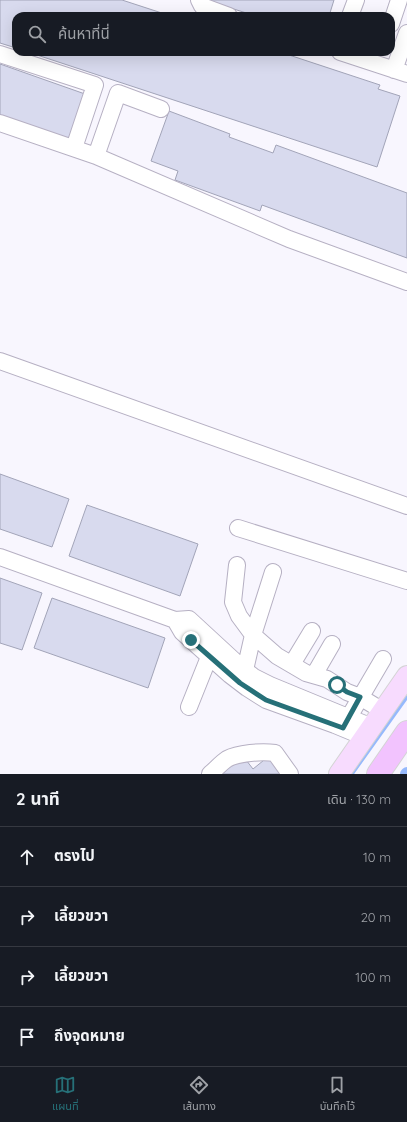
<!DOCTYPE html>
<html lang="th">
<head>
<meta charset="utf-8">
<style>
	:root { --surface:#171b24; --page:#20242c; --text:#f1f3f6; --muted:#9ea1a6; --line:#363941; --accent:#267078 }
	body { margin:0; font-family:Quicksand,"Noto Sans Thai",sans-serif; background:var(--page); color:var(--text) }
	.stop { position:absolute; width:12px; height:12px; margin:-9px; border:3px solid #267078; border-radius:50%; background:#fff }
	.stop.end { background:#267078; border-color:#fff; box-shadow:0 1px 4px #0008 }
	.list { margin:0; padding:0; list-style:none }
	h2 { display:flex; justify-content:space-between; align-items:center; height:52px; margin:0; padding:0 16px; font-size:17px }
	h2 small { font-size:13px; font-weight:400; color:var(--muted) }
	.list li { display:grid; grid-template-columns:26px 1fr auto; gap:12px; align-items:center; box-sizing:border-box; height:60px; padding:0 16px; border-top:1px solid var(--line) }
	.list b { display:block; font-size:15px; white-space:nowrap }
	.list em { font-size:13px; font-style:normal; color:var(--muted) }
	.icon { flex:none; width:22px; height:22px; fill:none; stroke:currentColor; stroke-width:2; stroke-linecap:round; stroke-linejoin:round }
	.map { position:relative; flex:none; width:407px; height:774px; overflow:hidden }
	.search { position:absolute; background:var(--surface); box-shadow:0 4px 16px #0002; left:12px; right:12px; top:12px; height:44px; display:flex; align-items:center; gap:10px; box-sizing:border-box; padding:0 14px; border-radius:12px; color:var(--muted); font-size:15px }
	.sheet { height:292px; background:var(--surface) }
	nav { display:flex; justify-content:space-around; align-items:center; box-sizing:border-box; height:56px; border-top:1px solid var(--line); background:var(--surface); font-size:11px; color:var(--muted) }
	nav a { display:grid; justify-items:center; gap:2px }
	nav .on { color:var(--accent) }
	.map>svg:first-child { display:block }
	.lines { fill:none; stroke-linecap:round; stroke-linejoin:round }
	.stream { stroke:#96b9fc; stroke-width:3.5 }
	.canal { stroke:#96b9fc; stroke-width:12 }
	.building { fill:#d8daee; stroke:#a2a4b8 }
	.minor-casing { stroke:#b6b0c3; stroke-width:18 }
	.major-casing { stroke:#d4d4d5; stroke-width:22 }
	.highway-casing { stroke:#d4d4d5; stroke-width:24 }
	.minor { stroke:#fff; stroke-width:16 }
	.major { stroke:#f7dbfe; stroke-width:20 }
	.highway { stroke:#f2c3fe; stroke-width:22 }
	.route { stroke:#267078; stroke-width:5 }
</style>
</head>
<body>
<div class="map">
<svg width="407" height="774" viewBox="0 0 407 774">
	<rect width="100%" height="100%" fill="#f8f6fe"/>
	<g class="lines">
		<path class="stream" d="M 352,774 L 407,697"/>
		<path class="canal" d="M 406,774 L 407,773"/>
	</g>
	<path class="building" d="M 0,0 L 122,0 L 171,16 L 16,16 L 16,48 L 0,43 Z
		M 205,0 L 334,0 L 329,16 L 256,16 Z
		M 28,52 L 280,52 L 380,85 L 378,89 L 400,96 L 377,167 Z
		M 0,64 L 85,94 L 67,143 L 0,119 Z
		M 169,111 L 230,134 L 229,137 L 273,153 L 276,145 L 407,193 L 407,258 L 262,205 L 260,211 L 175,180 L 178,171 L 151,161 Z
		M 0,474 L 69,499 L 52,547 L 0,529 Z
		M 87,505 L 198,544 L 180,596 L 69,556 Z
		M 0,578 L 42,593 L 22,650 L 0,643 Z
		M 52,598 L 165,638 L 148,688 L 34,648 Z
		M 243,756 L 253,769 L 269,756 L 283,774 L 221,774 Z"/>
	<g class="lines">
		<g class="minor-casing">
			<path id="minor" d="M 199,0 L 202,6 L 229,16
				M 350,16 L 356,0
				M 391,24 L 399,0
				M 340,52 L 407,74
				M 0,54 L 95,85 L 74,148
				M 394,70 L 407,33
				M 0,123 L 96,156 L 289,239 L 407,282
				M 96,156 L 118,93 L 161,109
				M 0,361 L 407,506
				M 238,528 L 407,581
				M 0,557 L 175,620 L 189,619 L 240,666 L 254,677 L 270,685 L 372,727
				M 237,565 L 233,602 L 239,616 L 253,635 L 277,656 L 306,673 L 327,679 L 347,692 L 360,697 L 383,711
				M 175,620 L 182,632 L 230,675 L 247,688 L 266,700 L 335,725 L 364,737
				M 292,664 L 312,631
				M 245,670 L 253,635 L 273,572
				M 314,675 L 332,644
				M 189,707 L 209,657
				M 344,727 L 349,717 L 383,659
				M 210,774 C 216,769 221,763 227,759 C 238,753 262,751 275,753 L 290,774"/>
		</g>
		<g class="major-casing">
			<path id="major" d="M 339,774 L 407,676"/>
		</g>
		<g class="highway-casing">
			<path id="highway" d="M 378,774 L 407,732"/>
		</g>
		<use href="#minor" class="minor"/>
		<use href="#major" class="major"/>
		<use href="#highway" class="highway"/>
	</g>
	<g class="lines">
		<path class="route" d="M 191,640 L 240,683 L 266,700 L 343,728 L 349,717 L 360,697 L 347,692 L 337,685"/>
	</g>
</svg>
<div class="stop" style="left:337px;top:685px"></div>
<div class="stop end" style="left:191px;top:640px"></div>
<div class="search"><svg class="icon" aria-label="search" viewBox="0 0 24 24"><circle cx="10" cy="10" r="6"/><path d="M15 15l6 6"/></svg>ค้นหาที่นี่</div>
</div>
<section class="sheet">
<h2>2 นาที<small>เดิน · 130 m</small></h2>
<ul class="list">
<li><svg class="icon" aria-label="ahead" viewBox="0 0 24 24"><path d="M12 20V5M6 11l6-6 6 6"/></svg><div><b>ตรงไป</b></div><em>10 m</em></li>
<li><svg class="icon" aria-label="right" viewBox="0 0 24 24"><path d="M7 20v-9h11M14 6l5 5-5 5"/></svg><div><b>เลี้ยวขวา</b></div><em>20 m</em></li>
<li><svg class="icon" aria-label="right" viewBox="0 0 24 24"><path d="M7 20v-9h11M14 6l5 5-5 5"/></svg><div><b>เลี้ยวขวา</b></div><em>100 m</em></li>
<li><svg class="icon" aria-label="arrive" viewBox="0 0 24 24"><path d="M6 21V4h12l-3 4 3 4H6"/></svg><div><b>ถึงจุดหมาย</b></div></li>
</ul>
</section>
<nav>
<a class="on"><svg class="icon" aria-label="map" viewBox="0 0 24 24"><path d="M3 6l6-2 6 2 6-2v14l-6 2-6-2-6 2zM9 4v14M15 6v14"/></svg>แผนที่</a>
<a><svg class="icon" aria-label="directions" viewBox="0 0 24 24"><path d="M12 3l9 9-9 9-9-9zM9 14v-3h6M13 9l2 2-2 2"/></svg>เส้นทาง</a>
<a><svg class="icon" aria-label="saved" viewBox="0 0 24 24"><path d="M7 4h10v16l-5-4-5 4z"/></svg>บันทึกไว้</a>
</nav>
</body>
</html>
